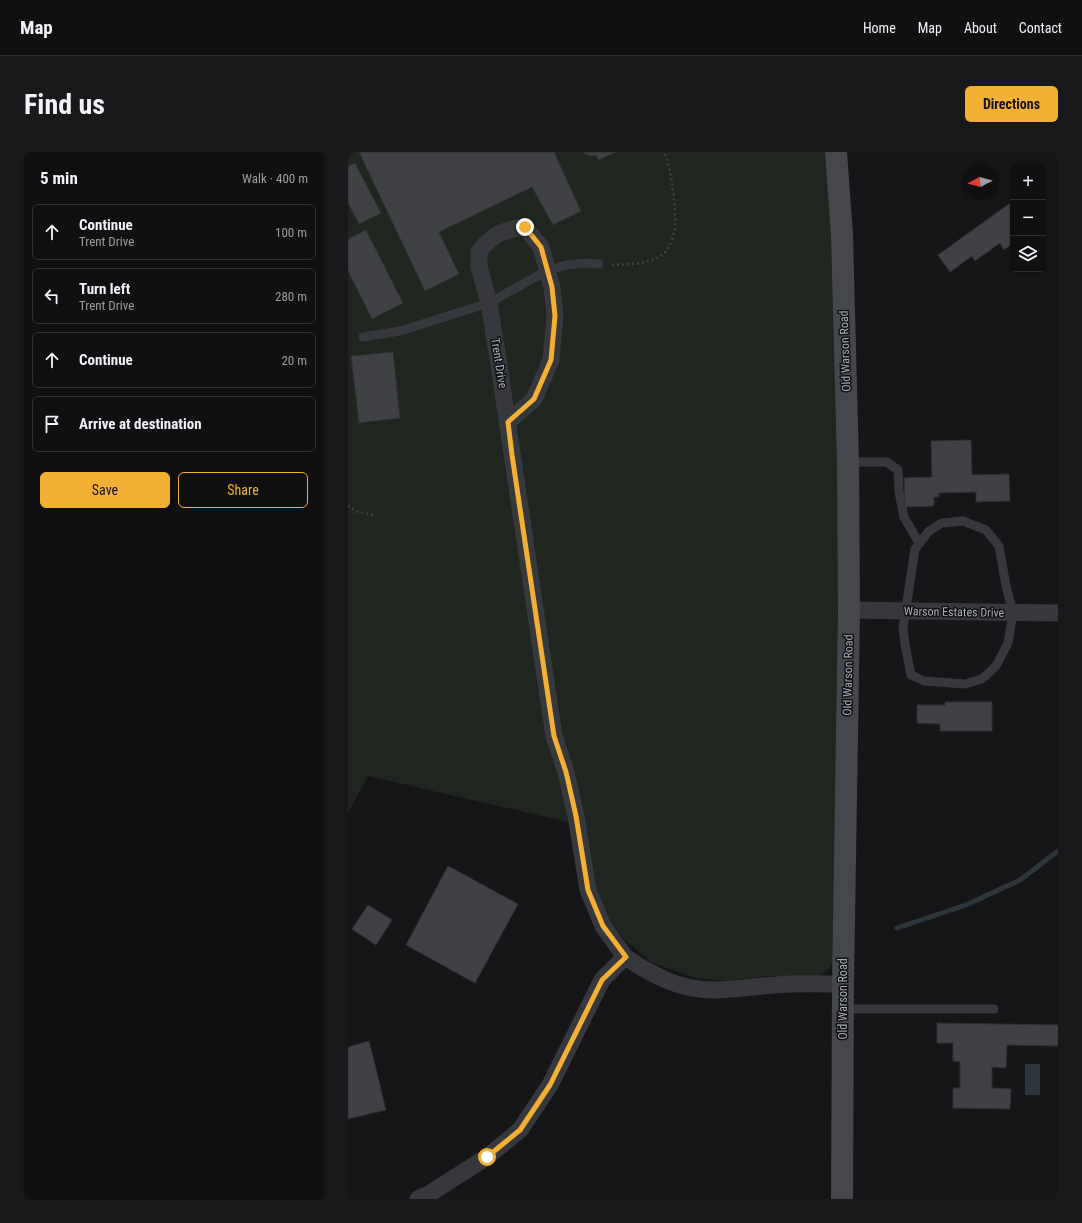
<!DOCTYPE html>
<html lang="en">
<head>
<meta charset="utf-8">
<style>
	:root { --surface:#101012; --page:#19191b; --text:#f1f3f6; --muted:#9c9d9f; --line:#303032; --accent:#f2b134 }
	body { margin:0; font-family:"Roboto Condensed",sans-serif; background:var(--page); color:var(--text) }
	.controls { position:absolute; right:12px; top:12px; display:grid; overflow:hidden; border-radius:6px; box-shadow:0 1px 3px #0004 }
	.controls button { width:36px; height:36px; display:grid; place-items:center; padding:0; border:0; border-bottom:1px solid var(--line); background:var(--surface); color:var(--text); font:20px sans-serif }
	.compass { position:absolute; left:614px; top:12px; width:36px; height:36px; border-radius:50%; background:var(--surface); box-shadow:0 1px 3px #0004; rotate:263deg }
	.stop { position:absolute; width:12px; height:12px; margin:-9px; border:3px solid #f2b134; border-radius:50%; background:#fff }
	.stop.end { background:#f2b134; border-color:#fff; box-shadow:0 1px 4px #0008 }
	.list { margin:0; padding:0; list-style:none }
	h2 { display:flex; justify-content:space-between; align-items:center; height:52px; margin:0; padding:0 16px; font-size:17px }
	h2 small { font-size:13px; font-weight:400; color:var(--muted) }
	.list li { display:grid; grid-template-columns:26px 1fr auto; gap:12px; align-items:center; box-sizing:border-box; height:56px; margin:0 8px 8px; padding:0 8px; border:1px solid var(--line); border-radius:6px }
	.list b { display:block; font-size:15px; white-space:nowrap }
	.list p { margin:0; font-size:13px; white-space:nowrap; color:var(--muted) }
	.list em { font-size:13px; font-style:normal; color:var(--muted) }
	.actions { display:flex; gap:8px; padding:12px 16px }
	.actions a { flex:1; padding:9px 0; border:1px solid var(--accent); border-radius:6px; text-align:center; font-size:14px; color:var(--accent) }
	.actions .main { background:var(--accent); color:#111 }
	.icon { flex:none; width:22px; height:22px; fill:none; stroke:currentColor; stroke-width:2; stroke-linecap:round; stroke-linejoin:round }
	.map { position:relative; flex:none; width:710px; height:1047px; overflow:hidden; border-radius:6px }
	header { display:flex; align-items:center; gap:24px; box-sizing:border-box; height:56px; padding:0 20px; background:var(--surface); border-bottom:1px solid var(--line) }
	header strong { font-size:19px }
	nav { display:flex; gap:22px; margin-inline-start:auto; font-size:14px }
	.intro { display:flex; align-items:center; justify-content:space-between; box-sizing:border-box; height:96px; padding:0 24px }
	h1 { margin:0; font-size:28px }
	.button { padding:10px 18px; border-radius:6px; background:var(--accent); color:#111; font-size:14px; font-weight:700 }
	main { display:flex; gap:24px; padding:0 24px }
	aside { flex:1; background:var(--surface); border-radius:6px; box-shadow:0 1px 3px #0004 }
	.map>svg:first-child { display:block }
	.green { fill:#1e261f }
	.water { fill:#2c353c }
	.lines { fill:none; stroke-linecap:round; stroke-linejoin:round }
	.stream { stroke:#2c353c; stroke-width:5 }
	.building { fill:#404145; stroke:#303034 }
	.path { stroke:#3d3f44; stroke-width:2.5; stroke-dasharray:2 3; stroke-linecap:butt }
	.lane { stroke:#37383d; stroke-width:9 }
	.street { stroke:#37383d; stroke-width:17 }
	.secondary { stroke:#45474d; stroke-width:22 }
	.route { stroke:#f2b134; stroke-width:5 }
	.labels { text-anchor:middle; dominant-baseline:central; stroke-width:3; stroke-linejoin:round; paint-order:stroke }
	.street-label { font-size:12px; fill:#a8adb8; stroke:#111113 }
</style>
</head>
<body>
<header>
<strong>Map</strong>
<nav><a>Home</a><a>Map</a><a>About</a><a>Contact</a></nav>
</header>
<div class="intro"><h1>Find us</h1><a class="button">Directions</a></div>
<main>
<aside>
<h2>5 min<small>Walk · 400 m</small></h2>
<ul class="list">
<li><svg class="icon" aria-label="ahead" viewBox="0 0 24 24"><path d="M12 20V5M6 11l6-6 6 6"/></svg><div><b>Continue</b><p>Trent Drive</p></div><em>100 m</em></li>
<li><svg class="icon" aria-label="left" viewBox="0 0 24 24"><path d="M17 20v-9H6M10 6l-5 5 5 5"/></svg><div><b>Turn left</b><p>Trent Drive</p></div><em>280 m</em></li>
<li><svg class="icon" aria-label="ahead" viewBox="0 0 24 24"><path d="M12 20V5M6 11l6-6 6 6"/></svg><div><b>Continue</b></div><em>20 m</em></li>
<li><svg class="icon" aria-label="arrive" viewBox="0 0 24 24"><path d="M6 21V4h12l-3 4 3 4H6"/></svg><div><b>Arrive at destination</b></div></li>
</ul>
<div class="actions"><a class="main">Save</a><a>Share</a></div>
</aside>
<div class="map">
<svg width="710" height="1047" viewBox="0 0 710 1047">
	<rect width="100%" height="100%" fill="#161618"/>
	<path class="green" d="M 0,0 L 479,0 L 481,32 L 491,269 L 488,805 L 480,818 L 471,824 L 417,824 L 380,829 L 346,826 L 303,810 L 275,786 L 265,773 L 255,757 L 249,739 L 237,672 L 220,670 L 20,624 L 0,661 Z"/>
	<path class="water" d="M 677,912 L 692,912 L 692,943 L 677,943 Z"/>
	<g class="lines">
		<path class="stream" d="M 549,776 L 618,753 L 672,728 L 710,699"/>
	</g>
	<path class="building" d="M 11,0 L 206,0 L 233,59 L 205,73 L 184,35 L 91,80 L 111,122 L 77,139 Z
		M 236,0 L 268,0 L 251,8 L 248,3 L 243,4 L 237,2 Z
		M 7,11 L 33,61 L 11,72 L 0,51 L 0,14 Z
		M 665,49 L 665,91 L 656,98 L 652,91 L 627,109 L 624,104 L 602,120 L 590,103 Z
		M 18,78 L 55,151 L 24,167 L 0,119 L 0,87 Z
		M 45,200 L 52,266 L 11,271 L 3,204 Z
		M 623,288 L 624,323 L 661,322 L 662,349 L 628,350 L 628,340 L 591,341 L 591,345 L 586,345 L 586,354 L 557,355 L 556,326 L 584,325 L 583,289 Z
		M 597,550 L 644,550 L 644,579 L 592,579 L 592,572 L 569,571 L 569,553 L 597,553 Z
		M 100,714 L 170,752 L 127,831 L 58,793 Z
		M 20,753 L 44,768 L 28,793 L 4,777 Z
		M 589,871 L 710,873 L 710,894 L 659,893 L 658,916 L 644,915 L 644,936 L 663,937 L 662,957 L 605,956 L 605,936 L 612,936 L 612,910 L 605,909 L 605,891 L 589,891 Z
		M 21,889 L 38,958 L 0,967 L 0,895 Z"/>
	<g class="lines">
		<path class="path" d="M 264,113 C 281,112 300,113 314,103 C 322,97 327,81 327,72 C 328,55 323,15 316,0
			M 0,354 L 10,360 L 26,363"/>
		<path class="lane" d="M 15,185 L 52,179 L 141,151 L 200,118 L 218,113 L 238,111 L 251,112
			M 500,310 L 539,310 L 550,318 L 551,340 L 556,365 L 571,391
			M 615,369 L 638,378 L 651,394 L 658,434 L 665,461 L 660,491 L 648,514 L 634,527 L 617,532 L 576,529 L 563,523 L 557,492 L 555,476 L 567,397 L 581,379 L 594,371 Z
			M 495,857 L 646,857"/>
		<path class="street" d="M 501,458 L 710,461
			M 277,805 C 304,823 332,838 364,838 C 386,838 407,834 428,833 C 450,831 473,832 495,832
			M 70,1047 L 81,1042 L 139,1005 L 172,978 L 202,933 L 254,828 L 277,805 L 255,774 L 240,738 L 228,664 L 218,620 L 206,584 L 150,207 L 141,151 L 131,115 L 131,99 C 146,82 155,78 177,75 L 193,95 L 204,135 L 207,164 L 203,208 L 186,247 L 160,270"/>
		<path class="secondary" d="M 488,0 L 494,83 L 500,310 L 501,458 L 495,832 L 494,1047"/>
	</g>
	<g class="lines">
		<path class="route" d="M 139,1005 L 172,978 L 202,933 L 254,828 L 278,805 L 255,774 L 240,738 L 228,664 L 218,620 L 206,584 L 164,303 L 160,270 L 186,247 L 203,208 L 207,164 L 204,135 L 193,95 L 177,75"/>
	</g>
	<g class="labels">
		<g class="street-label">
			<text transform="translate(497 199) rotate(-92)">Old Warson Road</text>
			<text transform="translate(151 211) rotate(81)">Trent Drive</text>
			<text transform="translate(606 460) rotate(1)">Warson Estates Drive</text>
			<text transform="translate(500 523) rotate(-89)">Old Warson Road</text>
			<text transform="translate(495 847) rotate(-90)">Old Warson Road</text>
		</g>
	</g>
</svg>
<div class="controls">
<button>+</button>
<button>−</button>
<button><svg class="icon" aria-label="layers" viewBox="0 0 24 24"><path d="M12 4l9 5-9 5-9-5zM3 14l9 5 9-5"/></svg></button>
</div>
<svg class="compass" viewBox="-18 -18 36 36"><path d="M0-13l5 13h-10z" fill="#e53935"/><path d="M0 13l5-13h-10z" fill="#9c9d9f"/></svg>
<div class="stop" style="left:139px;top:1005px"></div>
<div class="stop end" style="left:177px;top:75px"></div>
</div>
</main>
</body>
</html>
